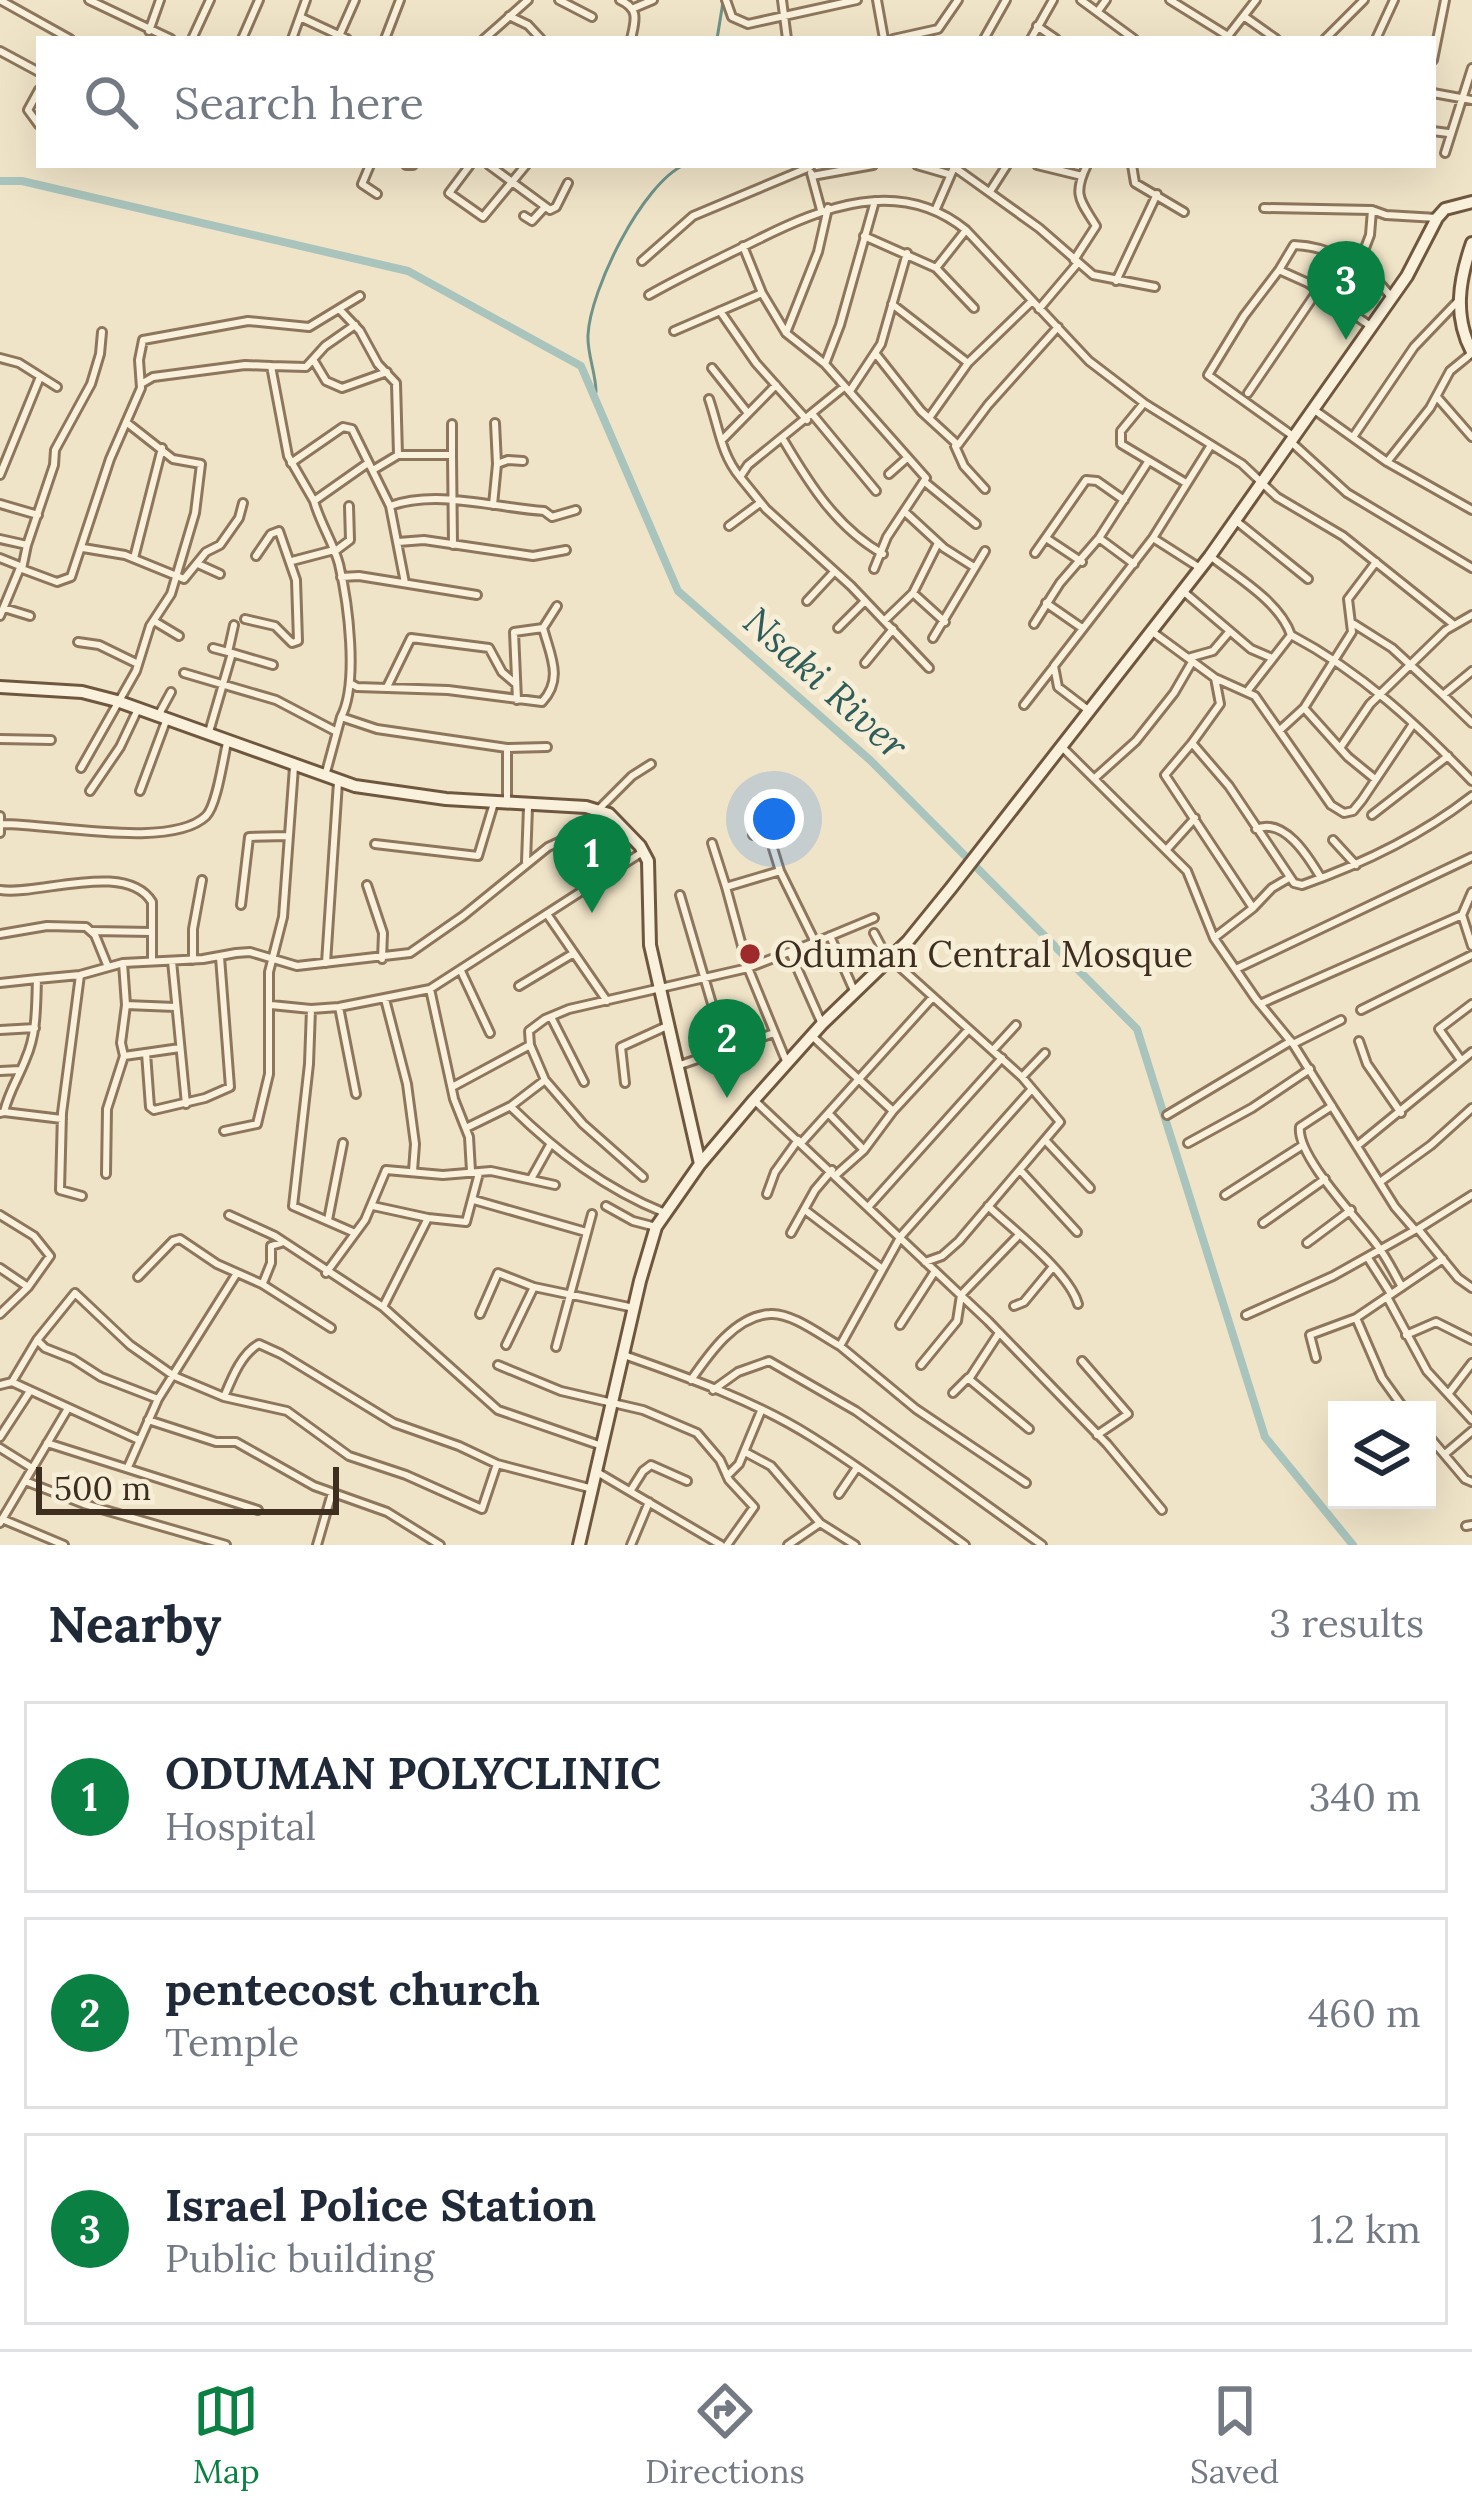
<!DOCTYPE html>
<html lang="en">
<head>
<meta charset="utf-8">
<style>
	:root { --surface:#fff; --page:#f2f2f3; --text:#1f2937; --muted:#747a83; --line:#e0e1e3; --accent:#0b8043 }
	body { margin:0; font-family:Lora,serif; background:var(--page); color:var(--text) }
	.controls { position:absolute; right:36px; bottom:36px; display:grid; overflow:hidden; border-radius:0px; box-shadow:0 12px 48px #0002 }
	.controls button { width:108px; height:108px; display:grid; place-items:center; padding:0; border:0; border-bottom:3px solid var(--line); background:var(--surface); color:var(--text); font:60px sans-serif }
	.scale { position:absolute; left:36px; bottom:30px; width:303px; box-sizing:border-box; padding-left:12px; border:6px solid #3d2e20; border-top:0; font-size:33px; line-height:42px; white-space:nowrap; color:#3d2e20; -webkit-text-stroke:9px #f7eed8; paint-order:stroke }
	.you { position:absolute; left:774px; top:819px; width:42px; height:42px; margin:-30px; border:9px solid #fff; border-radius:50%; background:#1a73e8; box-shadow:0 0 0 18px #1a73e833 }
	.badge { display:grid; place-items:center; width:78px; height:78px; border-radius:50%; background:var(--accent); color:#fff; font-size:39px; font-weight:700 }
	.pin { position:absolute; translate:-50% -99px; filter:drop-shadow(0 3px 6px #0008) }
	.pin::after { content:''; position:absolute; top:63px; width:42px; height:36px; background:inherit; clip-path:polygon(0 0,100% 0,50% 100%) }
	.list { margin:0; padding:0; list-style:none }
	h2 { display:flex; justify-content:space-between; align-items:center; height:156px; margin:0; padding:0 48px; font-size:51px }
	h2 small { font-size:39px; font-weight:400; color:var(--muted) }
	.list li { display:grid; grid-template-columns:78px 1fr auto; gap:36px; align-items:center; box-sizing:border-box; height:192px; margin:0 24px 24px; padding:0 24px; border:3px solid var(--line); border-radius:0px }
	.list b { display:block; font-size:45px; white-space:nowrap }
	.list p { margin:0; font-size:39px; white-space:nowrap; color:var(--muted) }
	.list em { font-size:39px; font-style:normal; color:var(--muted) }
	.icon { flex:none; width:66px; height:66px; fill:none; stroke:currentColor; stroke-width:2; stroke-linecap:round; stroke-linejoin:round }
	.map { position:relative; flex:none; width:1472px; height:1545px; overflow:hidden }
	.search { position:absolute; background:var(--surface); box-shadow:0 12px 48px #0002; left:36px; right:36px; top:36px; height:132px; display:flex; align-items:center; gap:30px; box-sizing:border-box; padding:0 42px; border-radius:0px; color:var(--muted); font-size:45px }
	.sheet { height:804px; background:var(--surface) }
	nav { display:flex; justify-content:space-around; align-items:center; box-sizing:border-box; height:168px; border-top:3px solid var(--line); background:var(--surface); font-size:33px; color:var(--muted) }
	nav a { display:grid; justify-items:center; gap:6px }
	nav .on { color:var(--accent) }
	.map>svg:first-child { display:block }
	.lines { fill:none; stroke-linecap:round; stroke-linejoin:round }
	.stream { stroke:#6f938a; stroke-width:3 }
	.river { stroke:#a9c4bc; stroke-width:8 }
	.street-casing { stroke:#8d765c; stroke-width:12 }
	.secondary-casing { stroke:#6f573f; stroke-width:16 }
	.street { stroke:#faf1dc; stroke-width:6 }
	.secondary { stroke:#faf1dc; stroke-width:10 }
	.poi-dot { fill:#9e2a2b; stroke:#f7eed8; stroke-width:4.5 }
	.labels { text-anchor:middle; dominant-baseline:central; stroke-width:10; stroke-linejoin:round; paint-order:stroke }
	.poi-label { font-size:36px; fill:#3d2e20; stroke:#f7eed8; text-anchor:start }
	.water-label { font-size:39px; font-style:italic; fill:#2f5d5a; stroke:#f7eed8 }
</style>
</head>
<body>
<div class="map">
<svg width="1472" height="1545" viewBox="0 0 1472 1545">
	<rect width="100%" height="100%" fill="#f0e4c8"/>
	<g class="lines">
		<path class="stream" d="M 717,39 L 723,2
			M 596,392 C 596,373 587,354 588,335 C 590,290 642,184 684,165"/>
		<path class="river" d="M 0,181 L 22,181 L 408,271 L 581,366 L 678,591 L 870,760 L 1137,1029 L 1265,1437 L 1353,1545"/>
		<g class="street-casing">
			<path id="street" d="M 0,0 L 70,39
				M 89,0 L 171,39
				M 559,0 L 592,17
				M 620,0 C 640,9 635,21 631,39
				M 726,0 L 732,17 L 748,24 L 857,0
				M 782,0 L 787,39
				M 877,0 L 884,39
				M 1081,0 L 1134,39
				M 1170,0 L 1228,36
				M 634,8 L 653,0
				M 1098,11 L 1106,0
				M 509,16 L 528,25 L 541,39
				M 300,17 L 347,39
				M 1245,17 L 1276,39
				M 1037,26 L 1056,39
				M 149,31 L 160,0
				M 339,36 L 355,0
				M 1228,36 L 1256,0
				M 192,39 L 210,0
				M 242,39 L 259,0
				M 292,39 L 306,0
				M 385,39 L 400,0
				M 484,39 L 528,0
				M 893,39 L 938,29 L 958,0
				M 984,39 L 1006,0
				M 1031,39 L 1053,0
				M 1325,39 L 1364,0
				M 1376,39 L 1394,0
				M 0,51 L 39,72
				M 1433,60 L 1445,0
				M 39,90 L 28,110 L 39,125
				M 1433,93 L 1472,100
				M 1433,131 L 1448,133
				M 1445,153 L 1472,68
				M 370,165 L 362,184 L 377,194
				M 406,165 L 413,165
				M 470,165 L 449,193 L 483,217 L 526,165
				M 489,165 L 550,210 L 556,207 L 568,183
				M 917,165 L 948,174
				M 1037,165 L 1082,176
				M 1132,165 L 1135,183 L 1184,212
				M 954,167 L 1039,228 L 1093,275 L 1155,287
				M 811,173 L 821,210
				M 812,176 L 873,165
				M 991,190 L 1007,165
				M 1264,208 L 1372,210 L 1386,215 L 1437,218
				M 935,211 L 955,165
				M 524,216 L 532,221 L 543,209
				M 864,236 L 936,268 L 974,308
				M 743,246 L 762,293 L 786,333 L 825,364 L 926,478 L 887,537 L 874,569
				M 1074,260 L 1096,226 C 1081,201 1072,196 1087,165
				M 642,261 L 693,216 L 810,167
				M 936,268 L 966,230
				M 1357,269 L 1370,235 L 1372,210
				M 1279,270 L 1294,245 C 1329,246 1370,267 1391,297
				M 1116,281 L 1157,194
				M 649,295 C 684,275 721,258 757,240 C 823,207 900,176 966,230 L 1089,361 L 1144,403 L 1242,464 L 1277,497 L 1343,536 L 1453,624
				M 892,304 L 968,363 L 929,418
				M 1039,309 L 1077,264
				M 341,311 L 360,331 L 378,364 L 396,383 L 398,455
				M 720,311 L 756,363 L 807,420
				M 674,331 L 762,293
				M 786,333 L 818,252 L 828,208
				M 876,354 L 921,411 L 958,445 L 988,405 L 1058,327
				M 0,358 L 19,363 L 57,387
				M 314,361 L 326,381 L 342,388 L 387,372
				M 969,362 L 1031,302
				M 825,364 L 840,325 L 875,201
				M 271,366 L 306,367 L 325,346 L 355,325
				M 712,368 L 747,412
				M 141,384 L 153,377 L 245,365 L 271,366 L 288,456 L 314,501
				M 844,387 L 748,465 L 740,477 L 766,509 L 851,586 L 929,668
				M 850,391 L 881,344 L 907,253
				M 1248,393 L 1318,290
				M 1437,397 L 1472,437
				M 709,399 C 719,428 721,454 740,477
				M 1144,403 L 1121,431 L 1121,444 L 1186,483
				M 1313,409 L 1387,462 L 1472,510
				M 813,415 L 876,491
				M 495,423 L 497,464
				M 1293,436 L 1208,375 L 1244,316 L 1279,270 L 1308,283 L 1369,325
				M 1353,437 L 1414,347 L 1459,300
				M 723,439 L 776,385
				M 784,441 C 810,485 837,528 883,554
				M 1290,441 L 1347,493 L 1472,568
				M 955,446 L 964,466 L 985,489
				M 452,455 L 452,424
				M 1387,462 L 1430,408 L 1450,371 L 1472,353
				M 291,463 L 343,427 L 352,429 L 390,506 L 405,583
				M 368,463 L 314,501 C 320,523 333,542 339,564 C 348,602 359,683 341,717 L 377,729 L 507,748 L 507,800
				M 373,470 L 398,455 L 452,455 L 453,545
				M 889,474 L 907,458
				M 0,475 L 40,377
				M 926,483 L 976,524
				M 0,504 L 38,515
				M 493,505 L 497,464 L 508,460 L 523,461
				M 390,506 C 438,489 495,508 544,511 L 552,517 L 576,510
				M 905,512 L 944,548 L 974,567
				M 1235,520 L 1308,579
				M 729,526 L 760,503
				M 1046,538 L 1082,562
				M 1099,538 L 1134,564
				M 1153,538 L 1200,568
				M 0,539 L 27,545 L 22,569 L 57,582 L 71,577 L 110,459 L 141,388 L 139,360 L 143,340 L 248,321 L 309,327 L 360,296
				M 398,542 L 424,540 L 533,556 L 566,550
				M 27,545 L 54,465 L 55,450 L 91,384 L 100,354 L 102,332
				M 83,548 L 125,555 L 184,579 L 206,552 L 220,545 L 239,518 L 243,503
				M 334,552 L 350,540 L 349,506
				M 1035,553 L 1086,480 L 1097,481 L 1124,500
				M 1210,556 C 1237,577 1280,602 1291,635 C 1361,672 1417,724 1472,781
				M 0,558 L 20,566
				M 134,558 L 162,448
				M 292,561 L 334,550
				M 198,564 L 220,574
				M 341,577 L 359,576 L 477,595
				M 1184,592 L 1251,649 L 1272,658
				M 913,593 L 945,622
				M 807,601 L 833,573
				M 1046,603 L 1082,628
				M 4,608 L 30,616
				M 0,616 L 20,568
				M 245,619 L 275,626 L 292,643 L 298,641 L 296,580 L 279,531 L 271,534 L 256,556
				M 885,620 L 913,593 L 938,543
				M 154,621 L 179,636
				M 1034,624 L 1060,583 L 1099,538 L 1148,462
				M 1354,624 L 1392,648 L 1443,695
				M 838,628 L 865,601
				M 1154,633 L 1215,678 L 1255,696 L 1331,805 L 1344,813 L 1353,811 L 1362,800 L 1413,724
				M 933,638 L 985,551
				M 78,642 L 99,645 L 138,664
				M 213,648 L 228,652
				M 228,652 L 234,625
				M 1188,658 L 1213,651 L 1230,631
				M 865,663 L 893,629
				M 1472,671 L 1443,695 L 1472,723
				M 184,673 L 276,700 L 335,731
				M 1215,678 L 1220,704 L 1192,743 L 1229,786 L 1294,883 L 1302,885 C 1362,864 1422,835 1472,796
				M 350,683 L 357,687 L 448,690 L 542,702 C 564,679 550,655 543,628 L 557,606
				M 387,687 L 411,638 L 489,648 L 502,672 L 516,684
				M 1249,689 L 1291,635
				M 517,700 L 514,632 L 543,628
				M 1024,705 L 1052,669
				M 1304,708 L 1348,757 L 1375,779
				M 1088,710 L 1058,687 L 1054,666 L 1153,538 L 1211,445
				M 158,716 L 171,692
				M 1280,730 L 1304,708 L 1352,632 L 1348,599 L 1376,562
				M 209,732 L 232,653 L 273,665
				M 0,739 L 51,740
				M 1192,743 L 1165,775 L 1253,908 L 1214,938
				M 1061,746 L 1187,871 L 1214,938 L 1256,999 L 1293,1044 L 1395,1207 L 1415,1230 L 1418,1229 L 1458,1278 L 1472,1288
				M 507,748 L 547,747
				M 1340,748 L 1370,704 L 1446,630 L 1472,615
				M 81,768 L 136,671 L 150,626 L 171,594 L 195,513 L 201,464 L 173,459 L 126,422
				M 325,776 L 341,717
				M 1096,777 L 1136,741 L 1174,693 L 1192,662
				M 90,791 L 120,747 L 138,709
				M 140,791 L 166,721
				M 599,809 L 632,776 L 651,764
				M 1372,815 L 1448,756
				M 0,816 L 0,833
				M 1,824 C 48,823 171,850 206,816 C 217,805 223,759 227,743
				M 1256,829 C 1284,817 1308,856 1321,878
				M 753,835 L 761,835 L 772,845 L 780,871
				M 1333,840 L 1356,865
				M 712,843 L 726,887
				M 375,844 L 478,856 L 494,803
				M 1168,848 L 1195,818
				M 526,862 L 528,807
				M 780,871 L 815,942 L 748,968 L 726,887 Z
				M 367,885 L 383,933 L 382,959
				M 0,890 C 38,896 126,860 152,902 L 152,961
				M 1472,892 L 1462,915 L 1472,946
				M 680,895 L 715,1014 L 737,1070
				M 241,905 L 249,837 L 287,836
				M 1253,908 L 1272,888 L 1289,878
				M 547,914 L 607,1001
				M 92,931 L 152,932
				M 874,933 L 889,961
				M 0,934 L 47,926 L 86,927 L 95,935 L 108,967
				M 830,936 L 855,993
				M 816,942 L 874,918
				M 790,952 L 822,1024
				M 891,959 L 1022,1077 L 1060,1122 L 959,1241 L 942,1256 L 925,1262
				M 193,960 L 193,929 L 202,880
				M 172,961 L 186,1104
				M 326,963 L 338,782
				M 1238,968 L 1472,857
				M 461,971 L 490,1033
				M 80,975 L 62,1113 L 60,1190 L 82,1196
				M 0,983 L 37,979
				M 519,986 L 574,953
				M 430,989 L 454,1099 L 469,1137 L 471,1171
				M 385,999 L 407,1084 L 415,1144 L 413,1171
				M 1260,1004 L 1462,915
				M 126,1005 L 175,1007
				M 271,1005 L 311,1009 L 339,1007 L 430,989 L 644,851
				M 339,1007 L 356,1094
				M 311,1009 L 309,1064 L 293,1206 L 355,1233
				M 1361,1010 L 1472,955
				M 551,1017 L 584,1082
				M 0,1030 L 35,1028
				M 811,1035 L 893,1111 L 968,1030
				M 1359,1041 L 1367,1064 L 1401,1113
				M 1293,1044 L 1341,1020
				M 993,1050 L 1016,1025
				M 146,1053 L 150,1107 L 154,1110 L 205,1098 L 230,1087 L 220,957
				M 124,1056 L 180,1048
				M 1461,1060 L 1439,1029 L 1472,1004
				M 680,1065 L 774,1033
				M 0,1071 L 20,1070
				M 1022,1077 L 1045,1053
				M 545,1080 L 583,1124 L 643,1177
				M 625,1083 L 621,1047 L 667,1026
				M 454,1086 L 530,1045
				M 754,1100 L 988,1321 L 1107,1444 L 1162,1510
				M 1332,1106 L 1300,1127 C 1296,1156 1358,1219 1377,1245 C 1387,1258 1394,1273 1402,1287
				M 511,1107 C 557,1152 605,1189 665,1213
				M 4,1112 L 62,1119
				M 0,1113 L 4,1112 C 9,1091 19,1077 26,1058 C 37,1033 36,1006 37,979 L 80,975 L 123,963 L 203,959 L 236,953 L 250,952 L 297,966 L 410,953 L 463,916 L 548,847 L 600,823 L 606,816
				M 829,1114 L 864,1150
				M 1167,1115 L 1291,1041
				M 466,1128 L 511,1106 L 545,1080 L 530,1045 L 529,1031 L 545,1019 L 569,1009 L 748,968 L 787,1063
				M 224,1131 L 257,1124 L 269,1074 L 269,972 L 283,917 L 294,767
				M 1046,1141 L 1090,1188
				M 802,1142 L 932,998
				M 1188,1143 L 1252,1108 L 1310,1069
				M 1357,1146 L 1472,1052
				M 1020,1170 L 1077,1232
				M 106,1174 L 107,1109 L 124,1056 L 121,1043 L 126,1005 L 123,963
				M 837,1174 L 864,1150 L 893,1111
				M 531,1179 L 550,1145
				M 1380,1182 L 1431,1145 L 1472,1108
				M 767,1194 L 775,1172 L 798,1140
				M 1225,1195 L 1303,1145
				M 474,1200 L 586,1232
				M 373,1206 L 428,1218
				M 606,1206 L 633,1221 L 656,1227
				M 869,1206 L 1002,1058
				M 988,1206 C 1013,1230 1069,1272 1078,1304
				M 805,1210 L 881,1268
				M 0,1215 L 34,1236 L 50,1256 L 28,1287 L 0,1314
				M 229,1215 L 275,1236 L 383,1307 L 498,1410 L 602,1446
				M 328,1220 L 343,1143
				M 1263,1223 L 1325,1179
				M 1418,1229 L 1472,1195
				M 791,1233 L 815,1190 L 832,1170
				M 1307,1243 L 1351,1210
				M 1368,1258 L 1391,1294
				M 0,1268 L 28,1287
				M 326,1273 L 365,1220 L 386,1170 L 443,1175 L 491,1171 L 555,1185
				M 138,1277 L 173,1241 L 180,1239 L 217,1264 L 262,1284 L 331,1328
				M 263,1283 L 271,1263 L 271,1246 L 281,1243
				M 1387,1297 L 1427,1371 L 1472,1420
				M 1014,1306 L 1024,1302 L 1052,1268
				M 383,1307 L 428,1218 L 466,1222 L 479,1173
				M 480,1314 L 498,1273 L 534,1287 L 634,1308
				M 1246,1315 L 1333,1276 L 1415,1230
				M 900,1325 L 935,1271
				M 999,1333 L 969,1379 L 1029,1429
				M 1406,1335 L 1436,1322 L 1472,1340
				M 37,1340 L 45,1348 L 73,1359 L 101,1377 L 158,1399
				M 506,1345 L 533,1289
				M 840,1346 L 916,1409 L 1026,1483
				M 556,1347 L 592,1214
				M 624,1355 C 687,1377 755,1401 812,1437 C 865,1470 914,1508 965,1545
				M 1316,1358 L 1310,1335 L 1356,1318
				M 1082,1361 L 1128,1414 L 1097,1435
				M 498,1365 L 561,1391 L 643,1410 L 697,1433 L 720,1460 L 729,1480 L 754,1507 L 727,1545
				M 921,1365 L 957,1321 L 961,1295 L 1018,1236
				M 691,1380 C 709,1354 735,1316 770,1314 C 791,1312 822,1336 840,1346 L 901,1236 L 1031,1090
				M 12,1382 L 37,1340 L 75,1293 L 130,1345 L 174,1376 L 224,1397 L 287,1411 L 349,1456 L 406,1475 L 482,1509 L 497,1464
				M 0,1385 L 12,1382 L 139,1440
				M 713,1390 L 738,1372 L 769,1361 L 856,1411 L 1042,1545
				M 953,1393 L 968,1378
				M 1449,1393 L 1472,1363
				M 224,1397 C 232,1378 241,1354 259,1344 L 281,1354 L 394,1423 L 459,1446 L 497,1464 L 589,1488
				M 1405,1410 L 1382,1378 L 1356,1318 L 1443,1259
				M 148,1420 L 216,1442 L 236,1442 L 314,1486 L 387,1512 L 440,1545
				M 1427,1434 L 1465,1479 L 1472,1482
				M 0,1437 L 30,1391
				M 47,1443 L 258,1510
				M 0,1448 L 32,1468
				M 745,1452 L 771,1466 L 820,1523 L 855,1545
				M 1445,1454 L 1472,1431
				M 128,1467 L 158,1399 L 237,1273
				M 597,1472 L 721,1545
				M 727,1476 L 739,1464 L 761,1411
				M 25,1481 L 84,1504 L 226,1545
				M 631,1490 L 643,1471 L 651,1465 L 687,1481
				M 839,1494 L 856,1469
				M 2,1519 L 64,1545
				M 0,1523 L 67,1410
				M 1466,1526 L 1472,1525
				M 317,1545 L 332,1493
				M 631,1545 L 649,1502
				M 788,1545 L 820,1523"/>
		</g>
		<g class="secondary-casing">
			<path id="secondary" d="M 1472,243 C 1459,280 1453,316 1472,352
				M 0,687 L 82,692 L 117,701 L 355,786 L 446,799 L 586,807 L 609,814 L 640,846 L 648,861 L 650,945 L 700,1164
				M 579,1545 L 640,1281 L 656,1227 L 700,1164 L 754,1100 L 822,1024 L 908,941 L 951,888 L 1210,556 L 1407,276 L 1437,218 L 1445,209 L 1472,202"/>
		</g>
		<use href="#street" class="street"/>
		<use href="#secondary" class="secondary"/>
	</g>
	<circle class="poi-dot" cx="750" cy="954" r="12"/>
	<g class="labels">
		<g class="poi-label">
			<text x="774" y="954">Oduman Central Mosque</text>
		</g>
		<g class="water-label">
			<text transform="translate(826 683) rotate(42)">Nsaki River</text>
		</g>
	</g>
</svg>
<div class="controls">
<button><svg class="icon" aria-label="layers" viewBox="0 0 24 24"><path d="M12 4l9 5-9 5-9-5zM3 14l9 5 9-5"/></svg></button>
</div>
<div class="scale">500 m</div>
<div class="you"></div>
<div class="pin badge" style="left:592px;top:913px">1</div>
<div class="pin badge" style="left:727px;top:1098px">2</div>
<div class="pin badge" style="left:1346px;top:340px">3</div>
<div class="search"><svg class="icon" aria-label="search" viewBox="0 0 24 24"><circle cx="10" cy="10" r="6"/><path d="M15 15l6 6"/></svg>Search here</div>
</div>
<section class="sheet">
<h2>Nearby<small>3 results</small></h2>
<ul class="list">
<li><span class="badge">1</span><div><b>ODUMAN POLYCLINIC</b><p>Hospital</p></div><em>340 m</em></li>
<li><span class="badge">2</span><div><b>pentecost church</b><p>Temple</p></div><em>460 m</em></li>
<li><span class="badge">3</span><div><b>Israel Police Station</b><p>Public building</p></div><em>1.2 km</em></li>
</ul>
</section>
<nav>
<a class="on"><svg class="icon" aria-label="map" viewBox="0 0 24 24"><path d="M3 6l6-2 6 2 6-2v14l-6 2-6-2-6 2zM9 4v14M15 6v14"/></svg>Map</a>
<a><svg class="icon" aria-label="directions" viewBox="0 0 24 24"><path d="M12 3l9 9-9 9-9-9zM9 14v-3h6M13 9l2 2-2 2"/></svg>Directions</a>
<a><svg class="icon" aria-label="saved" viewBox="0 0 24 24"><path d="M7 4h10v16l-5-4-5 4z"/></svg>Saved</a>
</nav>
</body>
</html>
